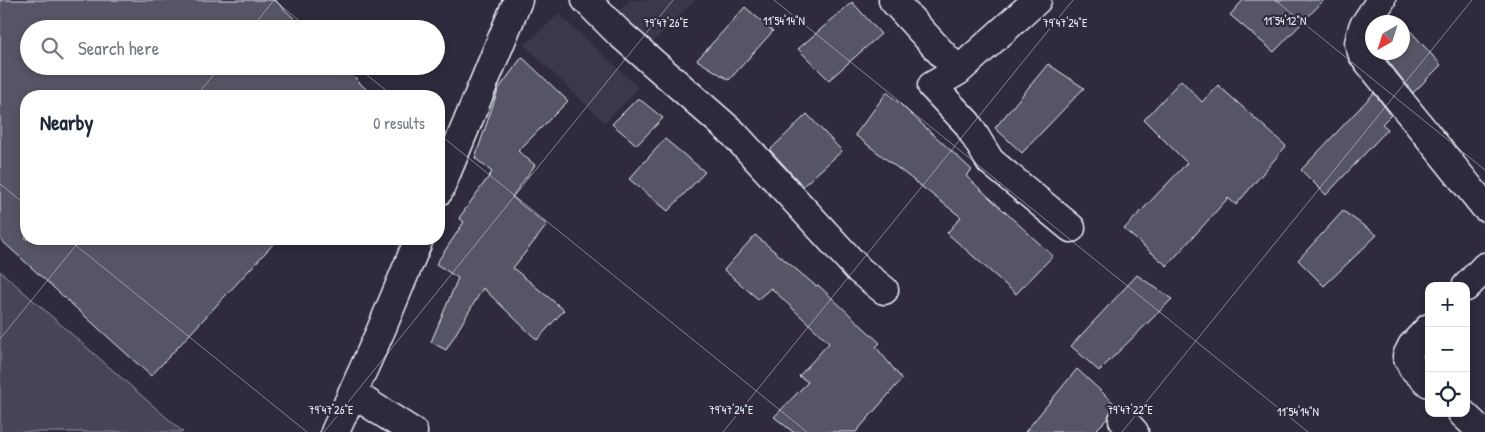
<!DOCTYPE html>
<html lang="en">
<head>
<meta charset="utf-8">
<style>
	:root { --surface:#fff; --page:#f2f2f3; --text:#1f2937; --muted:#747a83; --line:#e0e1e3 }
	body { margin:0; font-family:"Patrick Hand",sans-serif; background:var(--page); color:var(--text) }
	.controls { position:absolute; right:15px; bottom:15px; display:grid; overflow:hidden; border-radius:10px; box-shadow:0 2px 8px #0003 }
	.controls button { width:45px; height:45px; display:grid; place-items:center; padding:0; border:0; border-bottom:1px solid var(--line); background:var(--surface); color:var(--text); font:25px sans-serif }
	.compass { position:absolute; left:1365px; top:15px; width:45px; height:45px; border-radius:50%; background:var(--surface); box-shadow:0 2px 8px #0003; rotate:219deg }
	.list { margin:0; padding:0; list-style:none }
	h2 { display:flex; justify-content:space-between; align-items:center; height:65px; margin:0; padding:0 20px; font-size:21px }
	h2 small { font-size:16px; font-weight:400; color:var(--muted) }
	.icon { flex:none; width:28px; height:28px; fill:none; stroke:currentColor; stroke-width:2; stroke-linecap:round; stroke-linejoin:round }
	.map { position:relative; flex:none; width:1485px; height:432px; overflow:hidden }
	.search { position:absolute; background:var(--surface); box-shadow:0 2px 8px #0003; left:20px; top:20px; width:425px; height:55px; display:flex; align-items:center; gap:12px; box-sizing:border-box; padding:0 18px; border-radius:28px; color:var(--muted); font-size:19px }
	.panel { position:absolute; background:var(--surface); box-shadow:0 2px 8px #0003; left:20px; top:90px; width:425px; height:155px; border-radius:20px }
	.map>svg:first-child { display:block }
	.built { fill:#3b3749 }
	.green { fill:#464455; stroke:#979aa6 }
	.building { fill:#575565; stroke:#e8f1f8 }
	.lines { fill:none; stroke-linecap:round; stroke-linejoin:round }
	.street-casing { stroke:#e8f1f8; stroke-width:31 }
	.secondary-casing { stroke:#e8f1f8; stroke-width:31 }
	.street { stroke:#2f2a3d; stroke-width:28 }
	.secondary { stroke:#2f2a3d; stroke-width:28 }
	.ticks { fill:none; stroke:#e8f1f8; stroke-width:1; stroke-opacity:0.45 }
	.ticks-label { font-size:12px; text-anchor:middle; fill:#e8f1f8; stroke:#2f2a3d; stroke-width:4.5; stroke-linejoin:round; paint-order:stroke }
</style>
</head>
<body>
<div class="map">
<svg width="1485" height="432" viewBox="0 0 1485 432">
	<rect width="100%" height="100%" fill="#2f2a3d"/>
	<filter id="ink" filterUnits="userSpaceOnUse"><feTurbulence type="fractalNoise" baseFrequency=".02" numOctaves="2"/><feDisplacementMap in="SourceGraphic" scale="10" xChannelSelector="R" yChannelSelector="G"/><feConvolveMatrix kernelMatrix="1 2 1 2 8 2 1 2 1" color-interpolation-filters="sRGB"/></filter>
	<g filter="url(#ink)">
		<path class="built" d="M 629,0 L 695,0 L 647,48 L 614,16 Z
			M 559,14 L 639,88 L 605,123 L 524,45 Z"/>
		<path class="green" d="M 0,271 L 183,432 L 0,432 Z"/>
		<path class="building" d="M 0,0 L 275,0 L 305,29 L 29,29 L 29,66 L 343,66 L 373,96 L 26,96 L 26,239 L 278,239 L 151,376 L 0,239 Z
			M 1243,0 L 1324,0 L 1274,52 L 1230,15 Z
			M 852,2 L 881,34 L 829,80 L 798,49 Z
			M 745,7 L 773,31 L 729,80 L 697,60 Z
			M 1398,17 L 1441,65 L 1413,93 L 1381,52 L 1402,52 L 1402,22 L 1392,22 Z
			M 522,57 L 568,101 L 518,151 L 535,165 L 512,197 L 547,225 L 513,268 L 564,310 L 537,340 L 483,288 L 446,350 L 431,342 L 458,278 L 436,264 L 464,222 L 459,218 L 492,172 L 475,158 L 498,90 Z
			M 1048,64 L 1084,88 L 1022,153 L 995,128 Z
			M 1181,80 L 1202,102 L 1218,85 L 1286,146 L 1236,205 L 1228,198 L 1167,266 L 1124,229 L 1187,163 L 1144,120 Z
			M 887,92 L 972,170 L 966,176 L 1053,256 L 1016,294 L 947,233 L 961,217 L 855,135 Z
			M 1374,93 L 1391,115 L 1382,124 L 1388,129 L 1326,195 L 1301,170 Z
			M 638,98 L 663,118 L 637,145 L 612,124 Z
			M 807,114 L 842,151 L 803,186 L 770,150 Z
			M 665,139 L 705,172 L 668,211 L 629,179 Z
			M 1343,211 L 1377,235 L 1324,286 L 1298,260 Z
			M 755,235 L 816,286 L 818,285 L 880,343 L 876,347 L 902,379 L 856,432 L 793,432 L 774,417 L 808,382 L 799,376 L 829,343 L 771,288 L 758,299 L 724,270 Z
			M 1137,275 L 1172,299 L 1099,371 L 1071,346 Z
			M 1077,369 L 1117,406 L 1112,409 L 1108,418 L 1094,432 L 1025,432 Z"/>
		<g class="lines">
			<g class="street-casing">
				<path id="street" d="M 586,0 L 618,32 L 734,134 L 859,270 L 884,290
					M 893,0 L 958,71
					M 1037,0 L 958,71 L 932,86 L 967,123 L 990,161 L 1071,228
					M 1381,0 L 1363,27 L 1359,43 L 1363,55 L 1485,207
					M 1466,287 L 1485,267
					M 1429,328 L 1412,346 L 1407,356 L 1413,368 L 1429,383
					M 352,393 L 413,432
					M 1462,413 L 1482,432
					M 1123,420 L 1134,432"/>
			</g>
			<g class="secondary-casing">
				<path id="secondary" d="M 439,191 L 518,0
					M 335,432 L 381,330 L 419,239"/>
			</g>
			<use href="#street" class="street"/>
			<use href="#secondary" class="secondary"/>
		</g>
	</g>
	<path class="ticks" d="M 274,0 L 309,29M 774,0 L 1308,432M 1275,0 L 1485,170M 251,29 L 274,0M 356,66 L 393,96M 196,96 L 221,66M 439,134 L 807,432M 0,184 L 26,205M 68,239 L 307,432M 0,339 L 81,239M 324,432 L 673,0M 723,432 L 1073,0M 1122,432 L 1472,0"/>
	<g class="ticks-label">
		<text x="784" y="25">11°54'14"N</text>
		<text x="1285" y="25">11°54'12"N</text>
		<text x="666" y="27">79°47'26"E</text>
		<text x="1065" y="27">79°47'24"E</text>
		<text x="331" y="414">79°47'26"E</text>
		<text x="731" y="414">79°47'24"E</text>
		<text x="1130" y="414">79°47'22"E</text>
		<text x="1298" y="416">11°54'14"N</text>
	</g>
</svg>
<div class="controls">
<button>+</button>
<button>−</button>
<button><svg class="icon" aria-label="locate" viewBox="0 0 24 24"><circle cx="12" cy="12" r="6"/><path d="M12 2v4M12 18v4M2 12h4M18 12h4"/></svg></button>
</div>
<svg class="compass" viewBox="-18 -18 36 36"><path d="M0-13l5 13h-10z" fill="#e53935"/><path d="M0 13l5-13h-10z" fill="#747a83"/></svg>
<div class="search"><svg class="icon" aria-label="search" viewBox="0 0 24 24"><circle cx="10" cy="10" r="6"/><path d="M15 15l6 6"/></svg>Search here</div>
<section class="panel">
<h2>Nearby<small>0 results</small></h2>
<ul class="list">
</ul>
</section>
</div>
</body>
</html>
